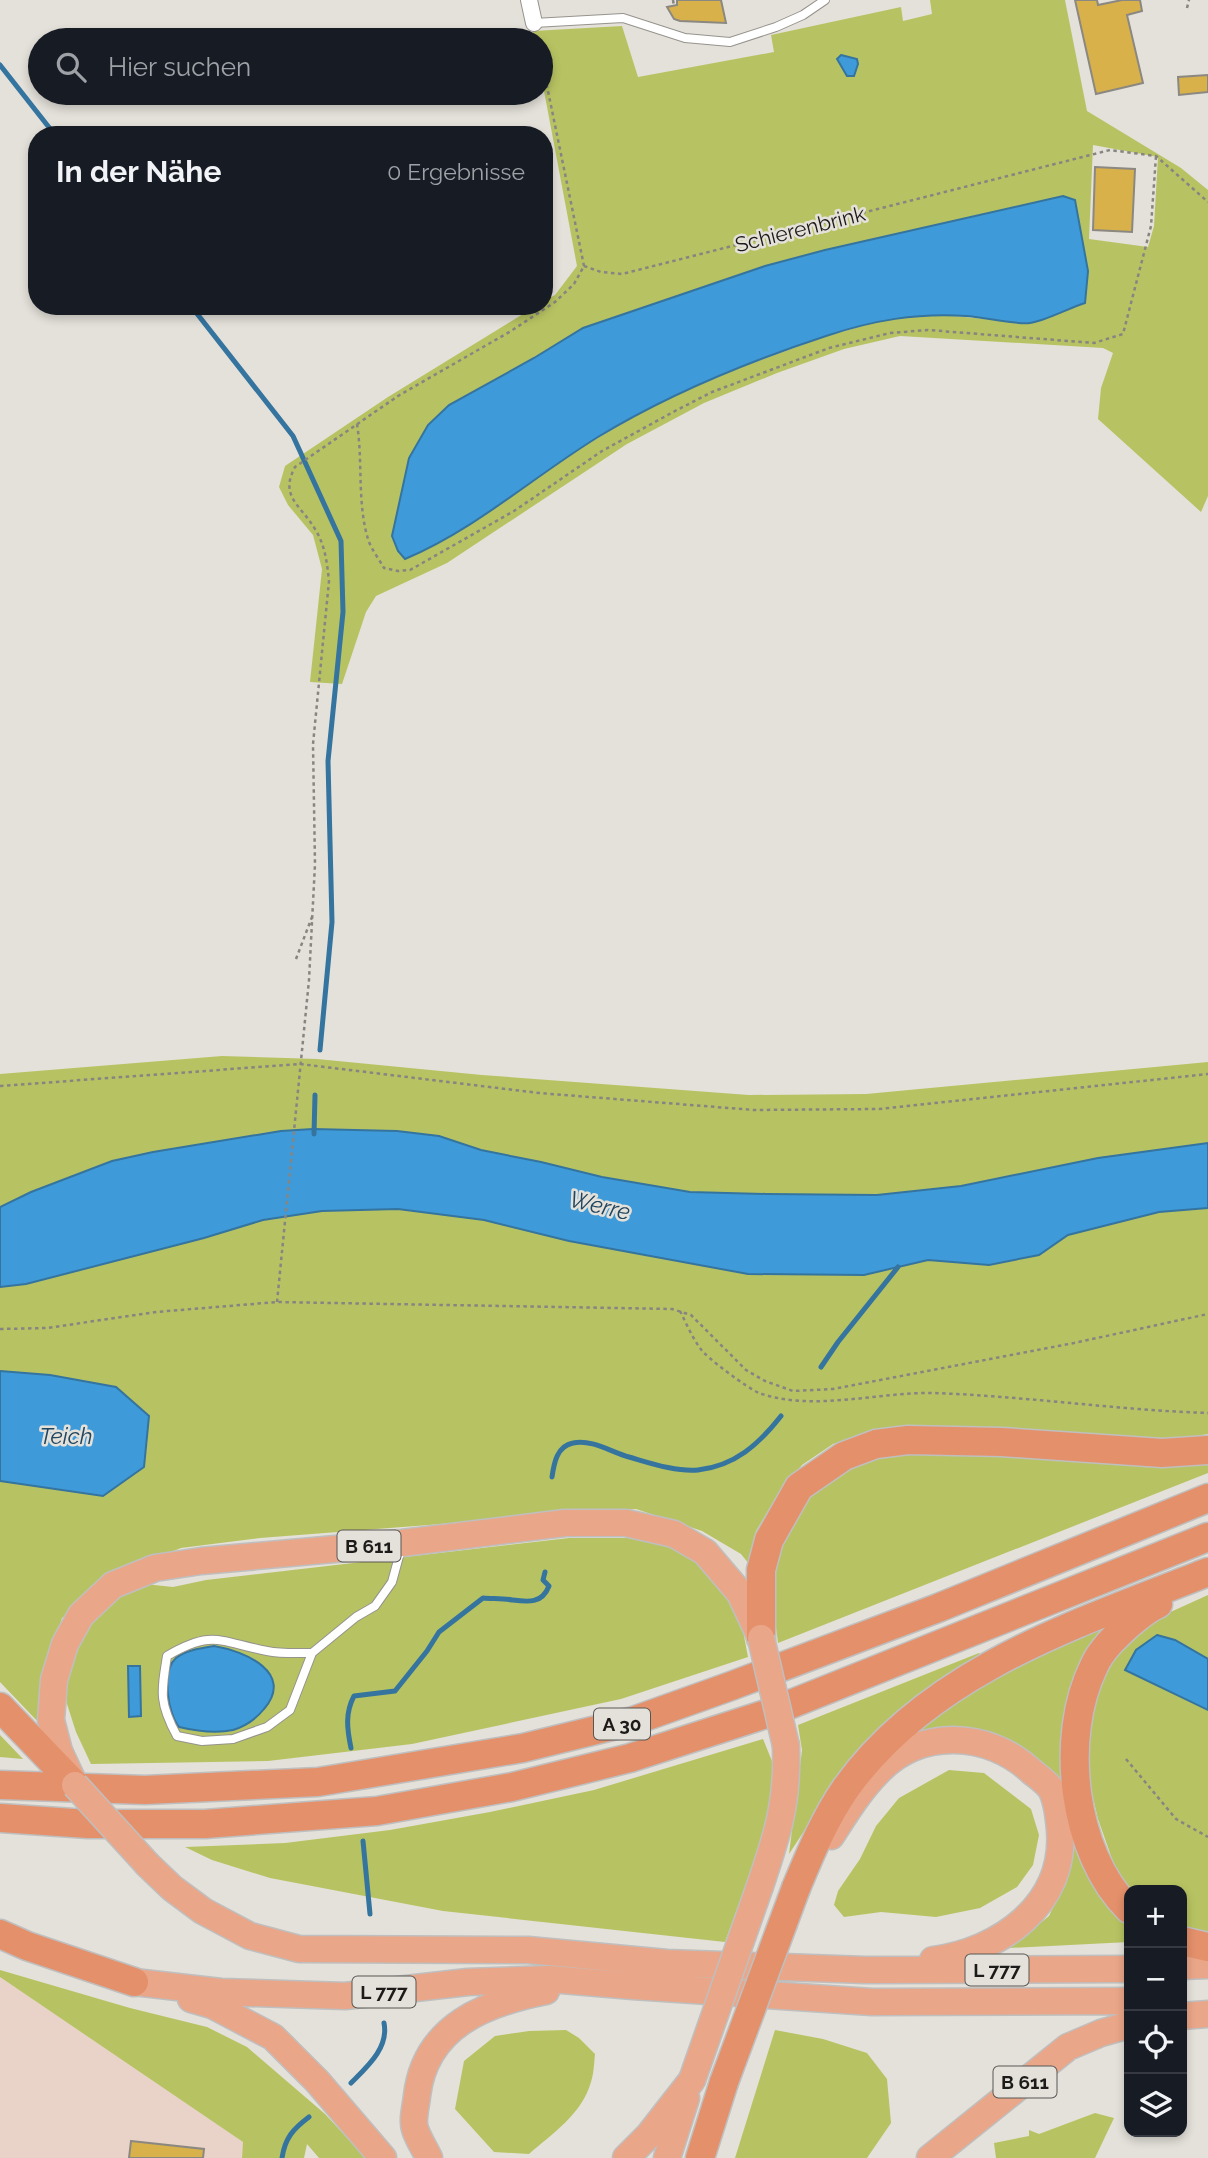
<!DOCTYPE html>
<html lang="de">
<head>
<meta charset="utf-8">
<style>
	:root { --surface:#171b24; --page:#242831; --text:#f1f3f6; --muted:#9ea1a6; --line:#363941 }
	body { margin:0; font-family:Raleway,sans-serif; background:var(--page); color:var(--text) }
	.controls { position:absolute; right:21px; bottom:21px; display:grid; overflow:hidden; border-radius:14px; box-shadow:0 4px 10px #0003 }
	.controls button { width:63px; height:63px; display:grid; place-items:center; padding:0; border:0; border-bottom:2px solid var(--line); background:var(--surface); color:var(--text); font:35px sans-serif }
	.list { margin:0; padding:0; list-style:none }
	h2 { display:flex; justify-content:space-between; align-items:center; height:91px; margin:0; padding:0 28px; font-size:30px }
	h2 small { font-size:23px; font-weight:400; color:var(--muted) }
	.icon { flex:none; width:38px; height:38px; fill:none; stroke:currentColor; stroke-width:2; stroke-linecap:round; stroke-linejoin:round }
	.map { position:relative; flex:none; width:1208px; height:2158px; overflow:hidden }
	.search { position:absolute; background:var(--surface); box-shadow:0 4px 10px #0003; left:28px; top:28px; width:525px; height:77px; display:flex; align-items:center; gap:18px; box-sizing:border-box; padding:0 24px; border-radius:38px; color:var(--muted); font-size:26px }
	.panel { position:absolute; background:var(--surface); box-shadow:0 4px 10px #0003; left:28px; top:126px; width:525px; height:189px; border-radius:28px }
	.map>svg:first-child { display:block }
	.commercial { fill:#e9d2c7 }
	.green { fill:#b7c362; fill-rule:evenodd }
	.water { fill:#3e9ad9; stroke:#34749f; stroke-width:2 }
	.lines { fill:none; stroke-linecap:round; stroke-linejoin:round }
	.stream { stroke:#34749f; stroke-width:5 }
	.building { fill:#d8b14b; stroke:#8b8882; stroke-width:2 }
	.service-casing { stroke:#96938d; stroke-width:10 }
	.minor-casing { stroke:#96938d; stroke-width:18 }
	.trunk-casing { stroke:#bfbfbf; stroke-width:29 }
	.motorway-casing { stroke:#bfbfbf; stroke-width:31 }
	.path { stroke:#878581; stroke-width:2.5; stroke-dasharray:3.5 3.5; stroke-linecap:butt }
	.service { stroke:#fff; stroke-width:8 }
	.minor { stroke:#fff; stroke-width:16 }
	.trunk { stroke:#eaa688; stroke-width:26 }
	.motorway { stroke:#e4906b; stroke-width:28 }
	.trunk-bridge-casing { stroke:#bfbfbf; stroke-width:29; stroke-linecap:butt }
	.motorway-bridge-casing { stroke:#bfbfbf; stroke-width:31; stroke-linecap:butt }
	.trunk-bridge { stroke:#eaa688; stroke-width:26 }
	.motorway-bridge { stroke:#e4906b; stroke-width:28 }
	.labels { text-anchor:middle; dominant-baseline:central; stroke-width:5; stroke-linejoin:round; paint-order:stroke }
	.shield { fill:#e4e1da; stroke:#585653; stroke-width:2 }
	.shield-label { font-size:19px; font-weight:bold; fill:#1c1b19 }
	.street-label { font-size:21px; fill:#1c1b19; stroke:#e4e1da }
	.water-label { font-size:23px; font-style:italic; fill:#204560; stroke:#e4e1da }
</style>
</head>
<body>
<div class="map">
<svg width="1208" height="2158" viewBox="0 0 1208 2158">
	<rect width="100%" height="100%" fill="#e4e1da"/>
	<path class="commercial" d="M 0,1977 L 243,2142 L 242,2158 L 0,2158 Z"/>
	<path class="green" d="M 930,0 L 1065,0 L 1087,111 L 1181,168 L 1208,190 L 1208,496 L 1201,512 L 1098,419 L 1101,388 L 1113,353 L 1103,348 L 900,336 L 844,349 L 777,373 L 704,403 L 627,444 L 447,563 L 376,596 L 366,612 L 342,684 L 310,682 L 322,569 L 313,535 L 288,505 L 279,487 L 285,466 L 388,397 L 536,306 L 544,306 L 544,301 L 555,295 L 577,266 L 541,75 L 541,40 L 534,40 L 533,31 L 622,26 L 638,77 L 774,52 L 771,35 L 901,7 L 903,21 L 932,14 ZM 1093,145 L 1158,157 L 1154,226 L 1148,247 L 1089,239 ZM 1063,196 L 1030,323 L 933,314 L 891,318 L 827,336 L 744,366 L 657,403 L 596,439 L 392,536 L 409,458 L 449,405 L 534,358 L 583,328 L 765,266 L 825,250 Z
		M 222,1056 L 317,1059 L 482,1075 L 749,1095 L 866,1094 L 1208,1062 L 1208,1143 L 1098,1158 L 961,1186 L 877,1195 L 767,1194 L 690,1192 L 602,1177 L 541,1162 L 481,1150 L 439,1136 L 397,1131 L 313,1129 L 281,1131 L 153,1152 L 112,1161 L 31,1192 L 0,1207 L 0,1074 Z
		M 1208,1208 L 1208,1434 L 1179,1439 L 1036,1430 L 946,1428 L 881,1430 L 833,1444 L 802,1465 L 781,1489 L 756,1531 L 749,1564 L 741,1554 L 702,1531 L 636,1509 L 260,1538 L 181,1548 L 121,1572 L 62,1618 L 45,1672 L 41,1725 L 0,1682 L 0,1481 L 103,1496 L 50,1375 L 0,1371 L 0,1287 L 27,1284 L 204,1238 L 263,1220 L 322,1211 L 398,1209 L 484,1220 L 569,1241 L 748,1274 L 864,1275 L 928,1260 L 989,1265 L 1039,1255 L 1068,1235 L 1159,1212 Z
		M 907,1451 L 1208,1463 L 1208,1473 L 778,1643 L 771,1587 L 783,1539 L 809,1493 L 851,1462 Z
		M 569,1538 L 633,1538 L 675,1548 L 713,1573 L 738,1604 L 748,1657 L 621,1699 L 412,1744 L 268,1761 L 91,1764 L 76,1732 L 67,1704 L 67,1683 L 82,1636 L 112,1597 L 145,1584 L 173,1587 L 206,1580 Z
		M 1208,1595 L 1208,1659 L 1175,1640 L 1157,1635 L 1136,1650 L 1197,1705 L 1208,1710 L 1208,1933 L 1191,1931 L 1182,1927 L 1182,1890 L 1131,1890 L 1118,1876 L 1098,1819 L 1087,1773 L 1093,1699 L 1113,1660 L 1144,1624 Z
		M 1137,1606 L 1071,1714 L 1106,1901 L 1129,1924 L 1129,1942 L 1009,1948 L 1049,1916 L 1067,1878 L 1072,1851 L 1030,1757 L 899,1740 L 966,1688 Z
		M 979,1653 L 981,1656 L 835,1784 L 789,1854 L 802,1750 L 798,1725 Z
		M 0,1735 L 23,1759 L 0,1757 Z
		M 763,1739 L 774,1766 L 773,1810 L 725,1942 L 443,1911 L 270,1878 L 212,1860 L 185,1847 L 285,1843 L 390,1830 L 490,1812 L 594,1790 Z
		M 949,1770 L 984,1773 L 1031,1809 L 1039,1835 L 1033,1865 L 1017,1887 L 980,1908 L 936,1917 L 881,1912 L 844,1917 L 834,1905 L 838,1891 L 860,1859 L 876,1826 L 899,1798 Z
		M 0,1970 L 130,2008 L 207,2027 L 247,2047 L 325,2114 L 366,2158 L 319,2158 L 307,2144 L 304,2158 L 242,2158 L 243,2142 L 0,1977 Z
		M 566,2030 L 579,2038 L 595,2054 C 594,2063 594,2073 591,2082 C 582,2114 553,2133 529,2154 L 494,2152 L 455,2109 L 464,2061 L 495,2036 L 529,2031 Z
		M 775,2030 L 823,2039 L 867,2053 L 887,2079 L 891,2123 L 867,2158 L 735,2158 Z
		M 1095,2113 L 1114,2118 L 1095,2158 L 996,2158 L 994,2143 L 1029,2136 L 1029,2130 L 1039,2134 Z"/>
	<path class="water" d="M 841,55 L 857,59 L 858,64 L 854,76 L 847,76 L 837,59 Z
		M 1063,196 L 1075,200 L 1088,271 L 1085,303 C 1069,308 1045,321 1030,323 C 1016,325 983,317 966,316 C 916,313 874,320 826,336 C 747,362 669,394 598,437 C 533,477 476,529 405,559 L 398,551 L 392,536 L 409,458 L 428,425 L 449,405 L 534,358 L 583,328 L 765,266 L 825,250 Z
		M 313,1129 L 397,1131 L 439,1136 L 481,1150 L 541,1162 L 602,1177 L 690,1192 L 767,1194 L 877,1195 L 961,1186 L 1098,1158 L 1208,1143 L 1208,1208 L 1159,1212 L 1068,1235 L 1039,1255 L 989,1265 L 928,1260 L 864,1275 L 748,1274 L 569,1241 L 484,1220 L 398,1209 L 322,1211 L 263,1220 L 204,1238 L 26,1284 L 0,1287 L 0,1207 L 31,1192 L 112,1161 L 153,1152 L 281,1131 Z
		M 0,1371 L 50,1375 L 116,1387 L 149,1416 L 144,1467 L 103,1496 L 0,1481 Z
		M 1157,1635 L 1175,1640 L 1208,1659 L 1208,1710 L 1125,1670 L 1136,1650 Z
		M 214,1646 C 245,1651 295,1673 264,1709 C 256,1719 246,1726 233,1730 C 215,1734 196,1731 179,1727 C 168,1714 161,1671 176,1658 C 186,1650 202,1648 214,1646 Z
		M 128,1666 L 140,1666 L 141,1716 L 129,1717 Z"/>
	<g class="lines">
		<path class="stream" d="M 0,65 L 55,135
			M 191,306 L 293,436 L 341,541 L 343,612 L 328,761 L 332,922 L 320,1050
			M 314,1134 L 315,1095
			M 821,1367 L 838,1342 L 898,1267
			M 552,1477 C 554,1463 557,1446 573,1443 C 592,1439 611,1452 629,1457 C 650,1463 676,1472 698,1470 C 735,1466 759,1444 781,1416
			M 351,1748 C 347,1729 345,1713 354,1696 L 395,1691 L 427,1651 L 439,1632 L 483,1598 C 492,1599 502,1598 512,1600 C 528,1602 542,1604 549,1586 L 543,1580 L 545,1572
			M 363,1841 L 370,1914
			M 351,2083 C 367,2067 389,2048 384,2023
			M 282,2158 C 285,2138 293,2129 309,2117"/>
	</g>
	<path class="building" d="M 677,0 L 721,0 L 726,23 L 680,21 L 674,19 L 667,7 L 677,5 Z
		M 1075,0 L 1097,0 L 1098,5 L 1122,0 L 1140,0 L 1142,11 L 1127,15 L 1143,83 L 1096,94 Z
		M 1208,75 L 1208,92 L 1179,95 L 1178,77 Z
		M 1095,167 L 1135,169 L 1132,232 L 1093,230 Z
		M 131,2141 L 204,2149 L 203,2158 L 129,2158 Z"/>
	<g class="lines">
		<g class="service-casing">
			<path id="service" d="M 534,23 L 623,18 L 685,38 L 730,42 L 776,27 L 803,15 L 825,0
				M 312,1653 L 290,1710 L 267,1727 L 233,1739 L 202,1741 L 177,1736 C 159,1703 161,1693 167,1656 C 213,1629 220,1642 267,1651 C 282,1654 297,1653 312,1653 L 356,1617 L 375,1606 L 392,1582 L 401,1549"/>
		</g>
		<g class="minor-casing">
			<path id="minor" d="M 529,0 L 534,23"/>
		</g>
		<g class="trunk-casing">
			<path id="trunk" d="M 72,1779 L 59,1751 L 51,1720 L 54,1680 L 65,1644 L 81,1615 L 113,1585 L 155,1568 L 201,1561 L 402,1543 L 565,1523 L 626,1523 L 674,1534 L 705,1552 L 740,1593 L 761,1638
				M 831,1836 C 845,1814 860,1790 878,1772 C 920,1728 988,1731 1031,1771 C 1037,1776 1046,1782 1051,1789 C 1057,1800 1059,1818 1060,1830 C 1066,1905 1000,1951 933,1960
				M 148,1865 L 172,1888 L 203,1911 L 250,1936 L 299,1949 L 528,1950 L 667,1963 L 865,1970 L 1129,1969
				M 760,1886 C 778,1833 788,1802 786,1746
				M 1182,1966 L 1208,1965
				M 134,1982 L 221,1992 L 345,1996 L 468,1982 L 550,1979 L 633,1986 L 872,2002 L 1129,2001
				M 191,1999 L 212,2005 L 273,2037 L 317,2081 L 383,2158
				M 1182,2016 L 1208,2014
				M 429,2158 C 425,2149 418,2139 415,2129 C 412,2120 416,2106 417,2096 C 425,2026 485,2003 546,1991
				M 626,2158 L 649,2135 L 692,2080
				M 667,2158 L 686,2098
				M 930,2158 L 1068,2047 L 1101,2033 L 1129,2025"/>
		</g>
		<g class="motorway-casing">
			<path id="motorway" d="M 761,1638 L 761,1570 L 769,1540 L 799,1487 L 844,1456 L 876,1444 L 908,1440 L 1002,1442 L 1162,1453 L 1208,1450
				M 0,1707 L 75,1785
				M 0,1785 L 145,1790 L 318,1782 L 523,1748 L 633,1721 L 731,1686 L 938,1608 L 1208,1498
				M 0,1818 L 88,1824 L 205,1824 L 377,1811 L 512,1787 L 630,1758 L 766,1714 L 1208,1537
				M 796,1888 C 810,1854 825,1818 846,1788 C 930,1670 1079,1623 1208,1572
				M 1129,1909 C 1072,1853 1059,1737 1094,1666 C 1101,1650 1115,1637 1128,1625 C 1138,1617 1146,1609 1158,1604
				M 0,1934 L 27,1946 L 134,1982
				M 1182,1941 L 1208,1947
				M 700,2158 L 724,2082"/>
		</g>
		<path class="path" d="M 673,0 L 674,6
			M 1187,8 L 1189,0
			M 541,57 L 584,266
			M 584,266 L 601,272 L 622,274 L 1110,150 L 1156,156 L 1208,202
			M 357,424 C 363,461 357,503 368,539 C 371,549 379,559 384,568 L 398,571 L 410,570 L 514,511 L 602,451 L 675,411 L 712,392 L 829,348 L 890,333 L 928,330 L 1094,343 L 1123,334 L 1151,226 L 1156,156
			M 296,959 L 312,917
			M 0,1086 L 300,1064 L 539,1093 L 754,1110 L 879,1109 L 1208,1074
			M 277,1302 L 309,980 L 315,864 L 313,744 L 329,581 C 327,562 325,545 315,529 C 301,505 279,497 295,467 L 398,396 L 511,331 L 555,302 L 574,284 L 584,266
			M 680,1311 C 686,1323 692,1337 700,1348 C 705,1357 749,1389 759,1393 C 813,1412 877,1392 933,1393 C 1025,1396 1116,1410 1208,1413
			M 0,1329 L 47,1328 L 156,1312 L 277,1302 L 672,1309 L 691,1315 L 746,1370 L 765,1381 L 793,1391 L 833,1389 L 1074,1343 L 1208,1314
			M 1126,1759 L 1176,1819 L 1208,1837"/>
		<use href="#service" class="service"/>
		<use href="#minor" class="minor"/>
		<use href="#trunk" class="trunk"/>
		<use href="#motorway" class="motorway"/>
		<g class="trunk-bridge-casing">
			<path id="trunk-bridge" d="M 761,1638 L 786,1746
				M 75,1785 L 148,1865
				M 692,2080 L 760,1886"/>
		</g>
		<g class="motorway-bridge-casing">
			<path id="motorway-bridge" d="M 724,2082 L 796,1888"/>
		</g>
		<use href="#trunk-bridge" class="trunk-bridge"/>
		<use href="#motorway-bridge" class="motorway-bridge"/>
	</g>
	<g class="labels">
		<g class="shield">
			<rect x="337.5" y="1530.5" width="63" height="31" rx="5"/>
			<rect x="594" y="1708.5" width="56" height="31" rx="5"/>
			<rect x="965.5" y="1954.5" width="63" height="31" rx="5"/>
			<rect x="352.5" y="1976.5" width="63" height="31" rx="5"/>
			<rect x="993.5" y="2066.5" width="63" height="31" rx="5"/>
		</g>
		<g class="shield-label">
			<text x="369" y="1546">B 611</text>
			<text x="622" y="1724">A 30</text>
			<text x="997" y="1970">L 777</text>
			<text x="384" y="1992">L 777</text>
			<text x="1025" y="2082">B 611</text>
		</g>
		<g class="street-label">
			<text transform="translate(800 229) rotate(-14)">Schierenbrink</text>
		</g>
		<g class="water-label">
			<text transform="translate(600 1205) rotate(13)">Werre</text>
			<text x="66" y="1435">Teich</text>
		</g>
	</g>
</svg>
<div class="controls">
<button>+</button>
<button>−</button>
<button><svg class="icon" aria-label="locate" viewBox="0 0 24 24"><circle cx="12" cy="12" r="6"/><path d="M12 2v4M12 18v4M2 12h4M18 12h4"/></svg></button>
<button><svg class="icon" aria-label="layers" viewBox="0 0 24 24"><path d="M12 4l9 5-9 5-9-5zM3 14l9 5 9-5"/></svg></button>
</div>
<div class="search"><svg class="icon" aria-label="search" viewBox="0 0 24 24"><circle cx="10" cy="10" r="6"/><path d="M15 15l6 6"/></svg>Hier suchen</div>
<section class="panel">
<h2>In der Nähe<small>0 Ergebnisse</small></h2>
<ul class="list">
</ul>
</section>
</div>
</body>
</html>
